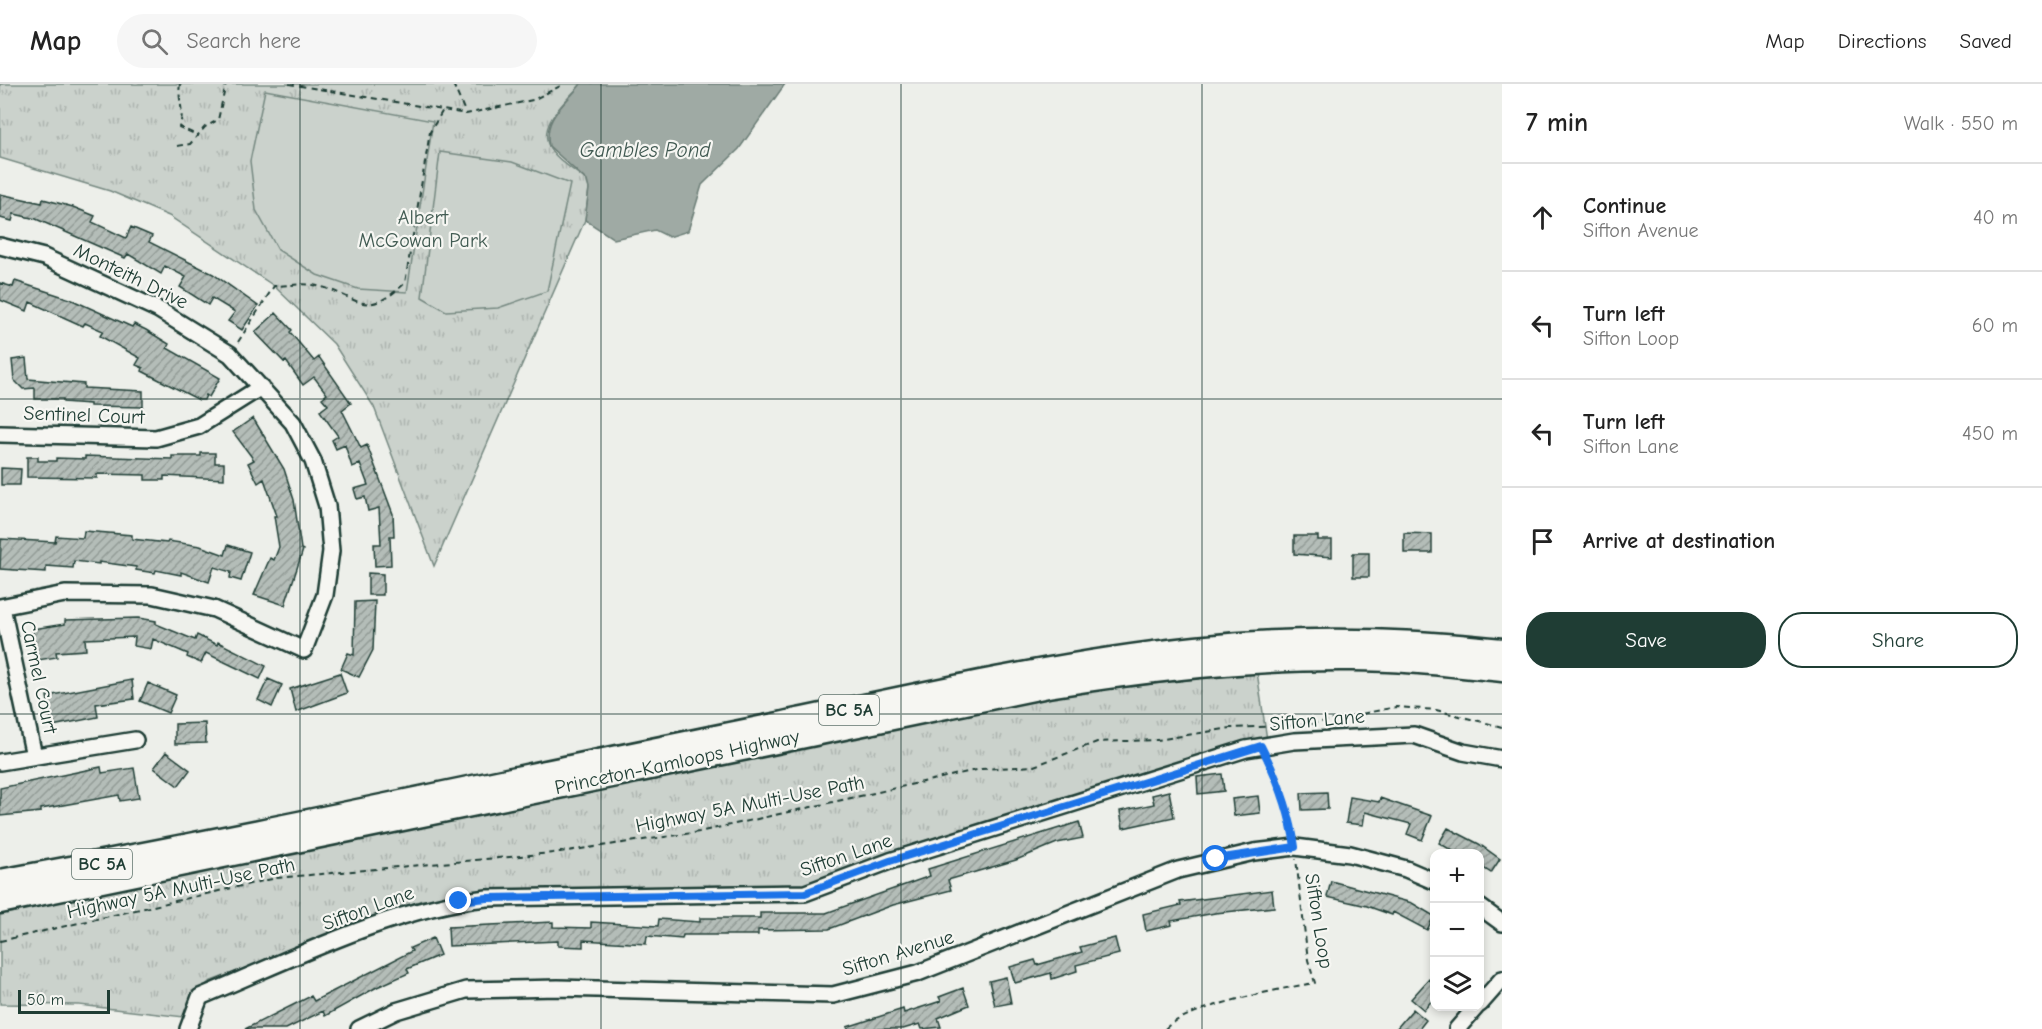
<!DOCTYPE html>
<html lang="en">
<head>
<meta charset="utf-8">
<style>
	:root { --surface:#fff; --page:#f6f6f6; --text:#222; --muted:#767676; --line:#e0e0e0; --accent:#1f3d34 }
	body { margin:0; font-family:"Comic Neue",sans-serif; background:var(--page); color:var(--text) }
	.controls { position:absolute; right:18px; bottom:18px; display:grid; overflow:hidden; border-radius:12px; box-shadow:0 3px 9px #0003 }
	.controls button { width:54px; height:54px; display:grid; place-items:center; padding:0; border:0; border-bottom:2px solid var(--line); background:var(--surface); color:var(--text); font:30px sans-serif }
	.scale { position:absolute; left:18px; bottom:15px; width:92px; box-sizing:border-box; padding-left:6px; border:3px solid #1f3d34; border-top:0; font-size:16px; line-height:21px; white-space:nowrap; color:#1f3d34; -webkit-text-stroke:4px #f6f6f2; paint-order:stroke }
	.stop { position:absolute; width:18px; height:18px; margin:-14px; border:4px solid #1a73e8; border-radius:50%; background:#fff }
	.stop.end { background:#1a73e8; border-color:#fff; box-shadow:0 2px 6px #0008 }
	.list { margin:0; padding:0; list-style:none }
	h2 { display:flex; justify-content:space-between; align-items:center; height:78px; margin:0; padding:0 24px; font-size:26px }
	h2 small { font-size:20px; font-weight:400; color:var(--muted) }
	.list li { display:grid; grid-template-columns:39px 1fr auto; gap:18px; align-items:center; box-sizing:border-box; height:108px; padding:0 24px; border-top:2px solid var(--line) }
	.list b { display:block; font-size:22px; white-space:nowrap }
	.list p { margin:0; font-size:20px; white-space:nowrap; color:var(--muted) }
	.list em { font-size:20px; font-style:normal; color:var(--muted) }
	.actions { display:flex; gap:12px; padding:18px 24px }
	.actions a { flex:1; padding:14px 0; border:2px solid var(--accent); border-radius:24px; text-align:center; font-size:21px; color:var(--accent) }
	.actions .main { background:var(--accent); color:#fff }
	.icon { flex:none; width:33px; height:33px; fill:none; stroke:currentColor; stroke-width:2; stroke-linecap:round; stroke-linejoin:round }
	.map { position:relative; flex:none; width:1502px; height:945px; overflow:hidden }
	header { display:flex; align-items:center; gap:36px; box-sizing:border-box; height:84px; padding:0 30px; background:var(--surface); border-bottom:2px solid var(--line) }
	header strong { font-size:28px }
	nav { display:flex; gap:33px; margin-inline-start:auto; font-size:21px }
	.search { width:420px; height:54px; background:var(--page); display:flex; align-items:center; gap:15px; box-sizing:border-box; padding:0 21px; border-radius:33px; color:var(--muted); font-size:22px }
	main { display:flex }
	aside { flex:1; background:var(--surface) }
	.map>svg:first-child { display:block }
	.park { fill:url(#park-tufts); stroke:#758880; stroke-width:1.5 }
	.garden { fill:#cbd2cc; stroke:#758880; stroke-width:1.5 }
	.water { fill:#9faaa4; stroke:#6c7e77; stroke-width:1.5 }
	.building { fill:url(#building-hatch); stroke:#1f3d34; stroke-width:1.5 }
	.lines { fill:none; stroke-linecap:round; stroke-linejoin:round }
	.street-casing { stroke:#1f3d34; stroke-width:20 }
	.primary-casing { stroke:#1f3d34; stroke-width:27 }
	.path { stroke:#1f3d34; stroke-width:2; stroke-dasharray:6 4.5; stroke-linecap:butt }
	.street { stroke:#f6f6f2; stroke-width:15 }
	.primary { stroke:#f6f6f2; stroke-width:22 }
	.route { stroke:#1a73e8; stroke-width:8 }
	.grid { fill:none; stroke:#1f3d34; stroke-width:1.5; stroke-opacity:0.55 }
	.labels { text-anchor:middle; dominant-baseline:central; stroke-width:4.5; stroke-linejoin:round; paint-order:stroke }
	.shield { fill:#f6f6f2; stroke:#60746d; stroke-width:1.5 }
	.shield-label { font-size:18px; font-weight:bold; fill:#1f3d34 }
	.park-label { font-size:20px; fill:#415b52; stroke:#f6f6f2 }
	.street-label { font-size:20px; fill:#1f3d34; stroke:#f6f6f2 }
	.water-label { font-size:21px; font-style:italic; fill:#3f5850; stroke:#f6f6f2 }
</style>
</head>
<body>
<header>
<strong>Map</strong>
<div class="search"><svg class="icon" aria-label="search" viewBox="0 0 24 24"><circle cx="10" cy="10" r="6"/><path d="M15 15l6 6"/></svg>Search here</div>
<nav><a>Map</a><a>Directions</a><a>Saved</a></nav>
</header>
<main>
<div class="map">
<svg width="1502" height="945" viewBox="0 0 1502 945">
	<defs>
		<pattern id="park-tufts" width="24" height="20" patternUnits="userSpaceOnUse" patternTransform="scale(1.5)"><rect width="24" height="20" fill="#cbd2cc"/><path d="M3 7l-1-3M5 7V3M7 7l1-3M15 17l-1-3M17 17v-4M19 17l1-3" fill="none" stroke="#aeb5b0"/></pattern>
		<pattern id="building-hatch" width="6" height="6" patternUnits="userSpaceOnUse" patternTransform="scale(1.5)"><rect width="6" height="6" fill="#b4bdb8"/><path d="M-1 1l2-2M0 6l6-6M5 7l2-2" fill="none" stroke="#929b96"/></pattern>
	</defs>
	<rect width="100%" height="100%" fill="#edefea"/>
	<filter id="ink" filterUnits="userSpaceOnUse"><feTurbulence type="fractalNoise" baseFrequency=".0167" numOctaves="2"/><feDisplacementMap in="SourceGraphic" scale="12" xChannelSelector="R" yChannelSelector="G"/><feConvolveMatrix kernelMatrix="1 2 1 2 8 2 1 2 1" color-interpolation-filters="sRGB"/></filter>
	<g filter="url(#ink)">
		<path class="park" d="M 0,0 L 581,0 C 568,16 533,42 552,67 C 561,79 576,87 587,97 L 589,104 L 585,136 L 434,482 L 374,323 L 334,260 L 274,202 L 169,132 L 110,107 L 0,74 Z
			M 1257,588 L 1267,656 L 799,804 L 615,807 L 422,816 L 209,898 L 189,918 L 184,933 L 79,921 L 0,920 L 0,823 L 1073,609 Z"/>
		<path class="garden" d="M 265,6 L 433,37 L 407,208 L 358,205 L 317,191 L 278,166 L 256,126 L 250,77 Z
			M 440,68 L 512,78 L 570,100 L 547,207 L 498,224 L 446,227 L 422,213 Z"/>
		<path class="water" d="M 581,0 L 785,0 L 739,65 L 702,101 L 688,147 L 669,153 L 655,146 L 614,155 L 585,136 L 589,105 L 587,97 L 549,62 C 543,33 565,21 581,0 Z"/>
		<path class="building" d="M 0,110 L 42,119 L 43,115 L 73,123 L 95,132 L 92,138 L 126,154 L 131,143 L 152,152 L 149,158 L 213,190 L 258,222 L 242,246 L 228,237 L 235,228 L 212,214 L 208,221 L 180,203 L 186,193 L 165,182 L 161,190 L 128,170 L 125,174 L 36,135 L 14,130 L 12,137 L 0,134 Z
			M 15,197 L 70,215 L 132,243 L 134,240 L 146,246 L 169,260 L 167,264 L 220,294 L 209,313 L 206,311 L 204,316 L 199,316 L 142,287 L 143,284 L 136,281 L 140,274 L 100,252 L 103,247 L 85,239 L 83,242 L 30,218 L 27,227 L 0,216 L 0,199 L 13,203 Z
			M 276,229 L 292,246 L 290,248 L 314,277 L 319,273 L 351,319 L 342,326 L 361,364 L 367,361 L 393,430 L 394,452 L 390,452 L 391,481 L 375,482 L 374,460 L 381,460 L 379,424 L 368,427 L 365,413 L 357,415 L 354,405 L 368,401 L 360,380 L 352,383 L 345,361 L 336,365 L 332,356 L 338,352 L 320,327 L 328,321 L 322,314 L 327,310 L 314,293 L 303,301 L 286,277 L 284,278 L 255,248 Z
			M 26,274 L 28,295 L 84,300 L 84,304 L 143,307 L 143,323 L 90,322 L 90,320 L 63,318 L 63,315 L 35,315 L 35,304 L 23,305 L 14,296 L 12,276 Z
			M 253,334 L 284,385 L 294,416 L 301,465 L 303,466 L 285,521 L 254,511 L 270,474 L 274,476 L 279,463 L 274,432 L 277,432 L 264,395 L 258,399 L 248,379 L 254,376 L 233,348 Z
			M 201,369 L 215,369 L 215,379 L 224,379 L 224,395 L 164,392 L 164,396 L 145,396 L 145,391 L 97,390 L 97,394 L 27,393 L 27,373 L 38,373 L 38,377 L 56,377 L 56,374 L 85,375 L 85,372 L 172,375 L 172,372 L 201,372 Z
			M 1,384 L 21,385 L 20,401 L 1,401 Z
			M 84,447 L 132,451 L 132,455 L 167,459 L 168,457 L 200,462 L 225,471 L 228,461 L 250,468 L 241,497 L 230,494 L 231,488 L 214,483 L 209,498 L 181,488 L 181,491 L 156,486 L 155,489 L 136,486 L 136,483 L 99,478 L 99,480 L 74,477 L 73,484 L 46,482 L 46,488 L 0,485 L 1,455 L 55,458 L 56,452 L 83,454 Z
			M 1404,449 L 1432,450 L 1432,469 L 1404,469 Z
			M 1294,452 L 1318,452 L 1318,456 L 1332,456 L 1332,473 L 1294,470 Z
			M 1353,469 L 1369,469 L 1369,493 L 1353,493 Z
			M 368,489 L 383,490 L 383,511 L 368,511 Z
			M 375,517 L 373,566 L 359,593 L 341,585 L 348,569 L 354,571 L 355,518 Z
			M 138,534 L 156,537 L 156,540 L 195,556 L 197,551 L 217,561 L 218,558 L 266,582 L 260,595 L 206,569 L 201,579 L 187,573 L 188,570 L 153,555 L 151,565 L 134,562 L 135,553 L 85,555 L 86,566 L 56,568 L 57,573 L 38,576 L 32,545 L 65,540 L 65,536 Z
			M 340,589 L 347,609 L 296,628 L 290,605 Z
			M 268,595 L 282,601 L 272,623 L 258,616 Z
			M 132,596 L 134,615 L 96,620 L 98,633 L 52,642 L 47,612 Z
			M 148,599 L 176,611 L 168,629 L 140,617 Z
			M 205,639 L 206,659 L 175,660 L 175,640 Z
			M 166,668 L 190,686 L 178,702 L 154,684 Z
			M 101,683 L 102,689 L 134,684 L 139,714 L 120,717 L 119,711 L 41,725 L 41,728 L 0,732 L 0,704 Z
			M 1222,690 L 1224,707 L 1198,710 L 1197,693 Z
			M 1169,707 L 1174,733 L 1123,744 L 1120,727 L 1154,720 L 1152,711 Z
			M 1327,708 L 1328,725 L 1302,726 L 1301,709 Z
			M 1258,712 L 1260,729 L 1234,732 L 1232,715 Z
			M 1350,713 L 1379,718 L 1380,714 L 1432,732 L 1422,756 L 1407,750 L 1411,740 L 1365,728 L 1363,741 L 1346,739 Z
			M 1079,738 L 1083,754 L 1057,759 L 1016,776 L 948,796 L 951,806 L 893,821 L 829,845 L 758,846 L 758,851 L 683,851 L 682,855 L 647,852 L 646,860 L 583,856 L 583,863 L 558,862 L 558,857 L 449,862 L 448,843 L 553,838 L 553,843 L 591,844 L 591,838 L 658,842 L 659,835 L 700,838 L 700,834 L 760,834 L 760,829 L 826,829 L 930,792 L 928,785 Z
			M 1448,744 L 1479,760 L 1500,775 L 1491,789 L 1479,781 L 1479,770 L 1458,770 L 1439,759 Z
			M 1331,797 L 1412,819 L 1434,832 L 1427,846 L 1393,828 L 1392,831 L 1367,822 L 1327,813 Z
			M 1272,806 L 1274,823 L 1215,829 L 1171,837 L 1172,841 L 1146,847 L 1143,830 L 1181,821 L 1180,818 Z
			M 433,854 L 440,871 L 407,885 L 409,889 L 377,903 L 325,932 L 323,927 L 286,945 L 245,945 L 311,912 L 314,917 L 412,867 L 410,864 Z
			M 1115,854 L 1119,870 L 1076,881 L 1077,887 L 1052,895 L 1051,889 L 1015,899 L 1010,883 L 1035,876 L 1037,881 L 1082,868 L 1080,863 Z
			M 1006,893 L 1011,919 L 995,922 L 989,897 Z
			M 1429,895 L 1434,900 L 1434,914 L 1424,926 L 1411,915 Z
			M 963,904 L 969,921 L 938,934 L 941,943 L 922,945 L 920,940 L 903,945 L 848,945 L 847,943 L 903,925 L 904,929 L 941,917 L 939,913 Z
			M 1413,925 L 1426,936 L 1419,945 L 1396,945 Z"/>
		<g class="lines">
			<g class="street-casing">
				<path id="street" d="M 0,162 L 44,173 L 159,226 L 230,270 L 293,339 L 313,377 L 327,422 L 331,467 L 325,511 L 304,566 L 214,525 L 152,511 L 65,510 L 0,523
					M 0,350 L 156,354 L 199,342 L 261,303
					M 2,523 L 34,672
					M 0,678 L 135,656
					M 1480,823 L 1502,839
					M 1480,920 L 1502,895
					M 188,945 L 200,913 C 290,876 391,824 487,814 L 805,809 L 890,777 L 1246,665 L 1294,657 L 1414,651 L 1463,668 L 1502,675
					M 359,945 L 396,927 L 466,906 L 558,904 L 833,911 L 918,889 L 1178,786 L 1254,768 L 1295,763 L 1350,770 L 1406,785 L 1434,797
					M 1457,945 L 1477,922"/>
			</g>
			<g class="primary-casing">
				<path id="primary" d="M 0,797 C 259,750 516,693 774,641 C 914,612 1054,579 1196,564 C 1297,553 1401,555 1502,566
					M 0,818 L 1048,602 C 1149,586 1250,574 1352,575 C 1402,575 1452,581 1502,586"/>
			</g>
			<path class="path" d="M 180,0 C 177,16 186,28 179,43 L 199,52
				M 289,0 L 466,30 L 533,16 L 564,0
				M 453,0 L 466,30
				M 177,62 L 190,60 L 205,43 L 218,36 L 226,0
				M 238,258 L 274,202 C 286,202 300,199 312,201 C 357,208 361,240 405,199 L 430,48 L 443,26
				M 1268,675 C 1280,698 1289,722 1293,749
				M 0,857 L 276,794 L 553,769 L 699,748 L 981,685 L 1034,682 L 1097,658 L 1157,656 L 1231,644 L 1306,641 L 1396,623 L 1436,626 L 1502,643
				M 1165,945 C 1183,924 1286,903 1315,899 L 1308,876 L 1296,775"/>
			<use href="#street" class="street"/>
			<use href="#primary" class="primary"/>
		</g>
	</g>
	<g class="lines" filter="url(#ink)">
		<path class="route" d="M 459,817 L 487,814 L 805,809 L 890,777 L 1261,662 C 1278,695 1290,726 1295,763 L 1216,775"/>
	</g>
	<path class="grid" d="M 300,0 L 300,945M 601,0 L 601,945M 901,0 L 901,945M 1202,0 L 1202,945M 0,315 L 1502,315M 0,630 L 1502,630"/>
	<g class="labels">
		<g class="shield">
			<rect x="819" y="611" width="60" height="30" rx="4.5"/>
			<rect x="72" y="765" width="60" height="30" rx="4.5"/>
		</g>
		<g class="shield-label">
			<text x="849" y="626">BC 5A</text>
			<text x="102" y="780">BC 5A</text>
		</g>
		<g class="park-label">
			<text x="423" y="133">Albert<tspan x="423" dy="23">McGowan Park</tspan></text>
		</g>
		<g class="street-label">
			<text transform="translate(131 192) rotate(26)">Monteith Drive</text>
			<text transform="translate(84 331) rotate(2)">Sentinel Court</text>
			<text transform="translate(39 593) rotate(78)">Carmel Court</text>
			<text transform="translate(1317 636) rotate(-5)">Sifton Lane</text>
			<text transform="translate(677 678) rotate(-12)">Princeton-Kamloops Highway</text>
			<text transform="translate(750 720) rotate(-11)">Highway 5A Multi-Use Path</text>
			<text transform="translate(846 771) rotate(-19)">Sifton Lane</text>
			<text transform="translate(181 804) rotate(-12)">Highway 5A Multi-Use Path</text>
			<text transform="translate(368 824) rotate(-20)">Sifton Lane</text>
			<text transform="translate(1319 837) rotate(81)">Sifton Loop</text>
			<text transform="translate(898 869) rotate(-17)">Sifton Avenue</text>
		</g>
		<g class="water-label">
			<text x="645" y="66">Gambles Pond</text>
		</g>
	</g>
</svg>
<div class="controls">
<button>+</button>
<button>−</button>
<button><svg class="icon" aria-label="layers" viewBox="0 0 24 24"><path d="M12 4l9 5-9 5-9-5zM3 14l9 5 9-5"/></svg></button>
</div>
<div class="scale">50 m</div>
<div class="stop" style="left:1216px;top:775px"></div>
<div class="stop end" style="left:459px;top:817px"></div>
</div>
<aside>
<h2>7 min<small>Walk · 550 m</small></h2>
<ul class="list">
<li><svg class="icon" aria-label="ahead" viewBox="0 0 24 24"><path d="M12 20V5M6 11l6-6 6 6"/></svg><div><b>Continue</b><p>Sifton Avenue</p></div><em>40 m</em></li>
<li><svg class="icon" aria-label="left" viewBox="0 0 24 24"><path d="M17 20v-9H6M10 6l-5 5 5 5"/></svg><div><b>Turn left</b><p>Sifton Loop</p></div><em>60 m</em></li>
<li><svg class="icon" aria-label="left" viewBox="0 0 24 24"><path d="M17 20v-9H6M10 6l-5 5 5 5"/></svg><div><b>Turn left</b><p>Sifton Lane</p></div><em>450 m</em></li>
<li><svg class="icon" aria-label="arrive" viewBox="0 0 24 24"><path d="M6 21V4h12l-3 4 3 4H6"/></svg><div><b>Arrive at destination</b></div></li>
</ul>
<div class="actions"><a class="main">Save</a><a>Share</a></div>
</aside>
</main>
</body>
</html>
